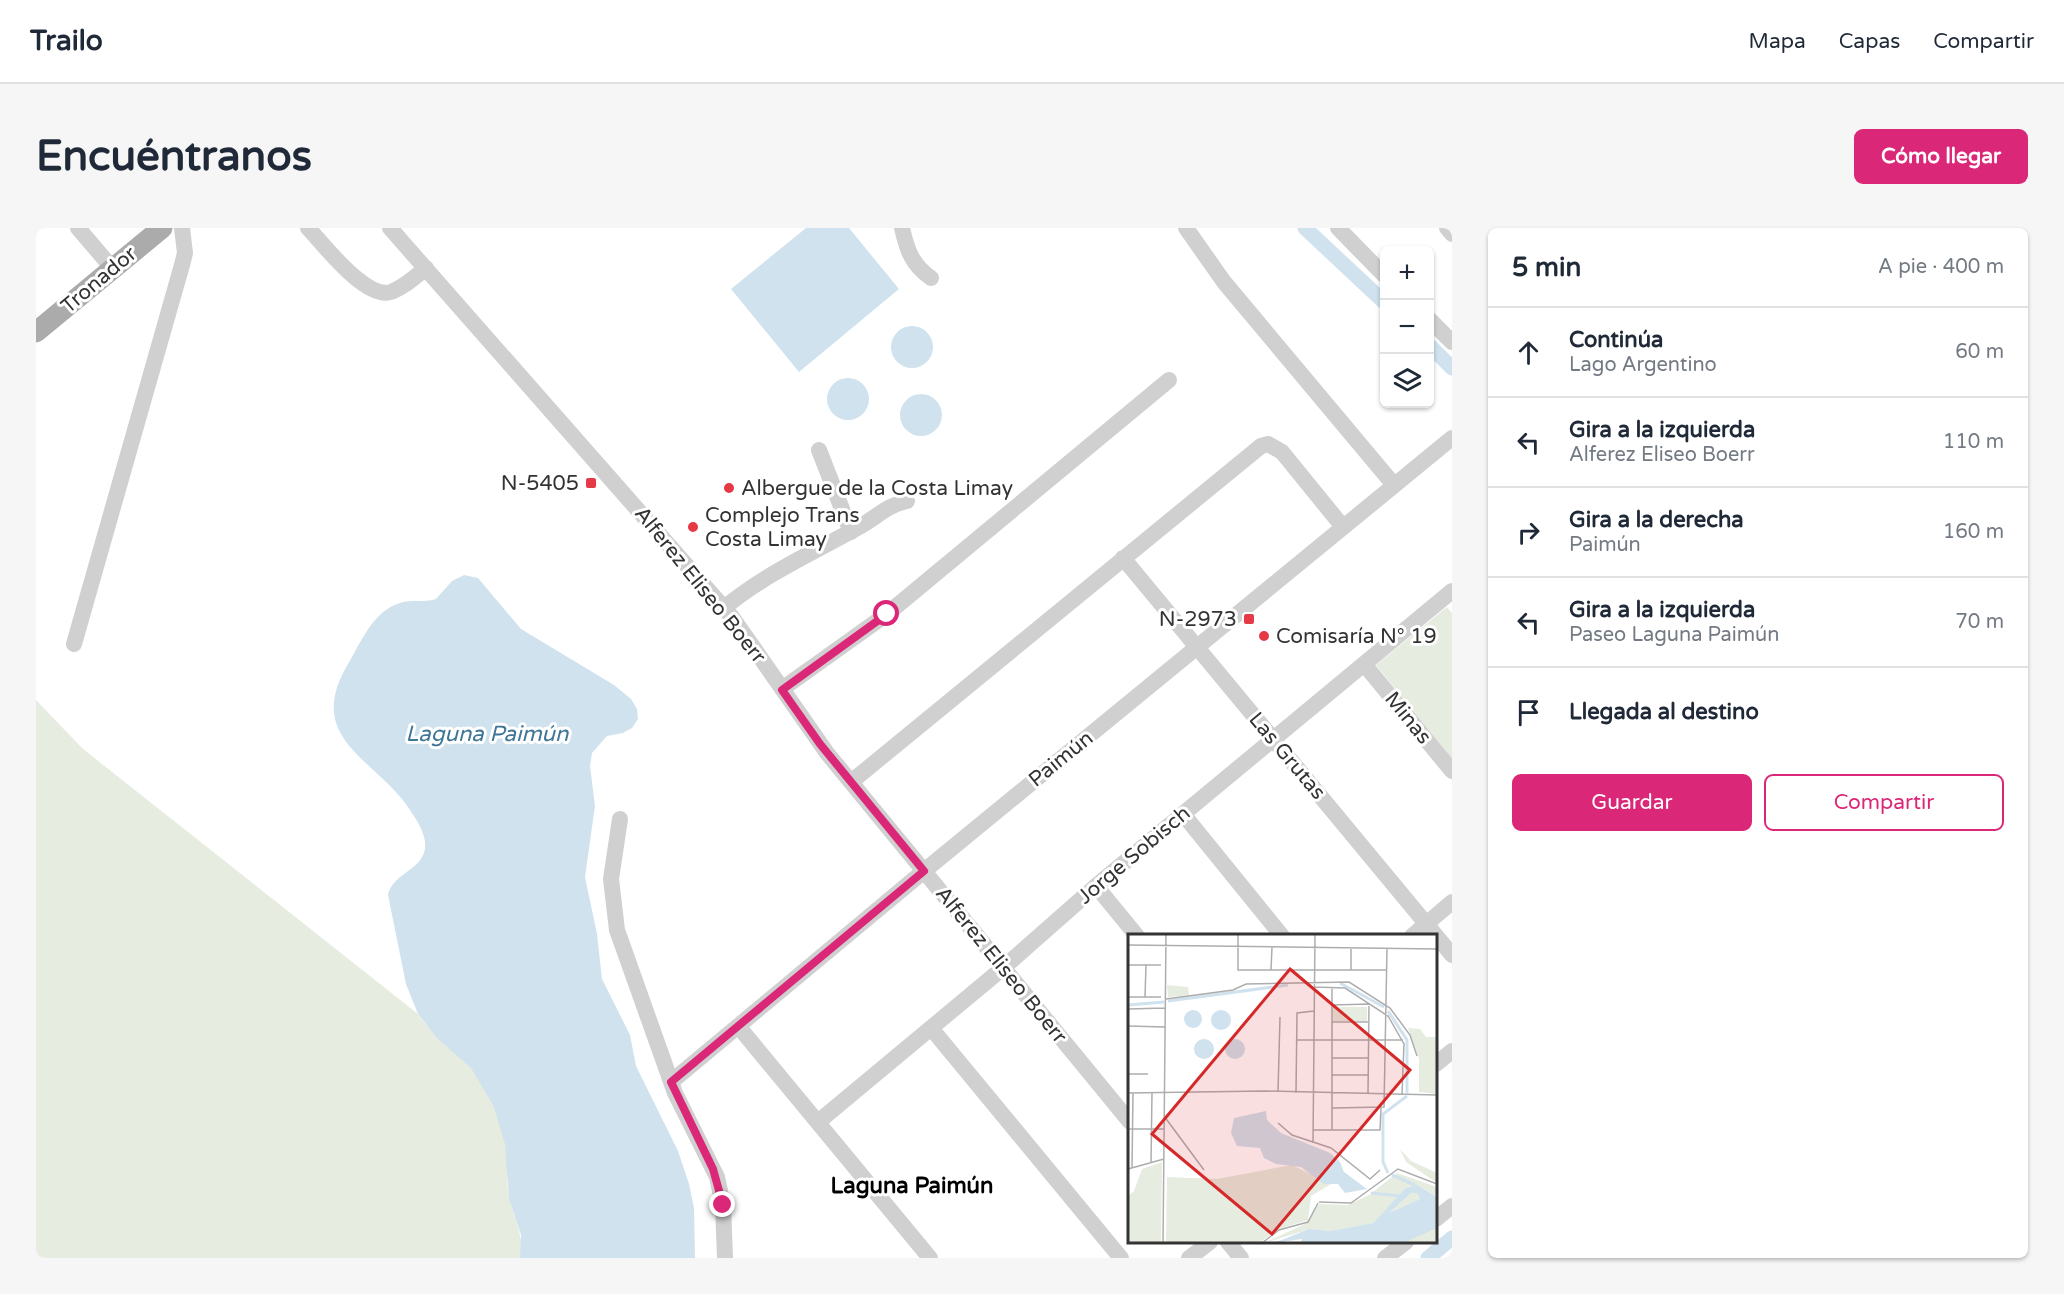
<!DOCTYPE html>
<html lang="es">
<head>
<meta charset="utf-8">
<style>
	:root { --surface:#fff; --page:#f6f6f7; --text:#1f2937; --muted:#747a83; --line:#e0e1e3; --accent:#db2777 }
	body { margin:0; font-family:"Varela Round",sans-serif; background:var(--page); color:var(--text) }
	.controls { position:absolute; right:18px; top:18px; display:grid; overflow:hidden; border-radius:9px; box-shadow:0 2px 4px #0004 }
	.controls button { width:54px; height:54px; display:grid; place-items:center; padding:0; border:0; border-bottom:2px solid var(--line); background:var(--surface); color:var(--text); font:30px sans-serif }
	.stop { position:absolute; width:18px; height:18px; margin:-14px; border:4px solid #db2777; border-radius:50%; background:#fff }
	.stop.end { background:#db2777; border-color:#fff; box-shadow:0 2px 6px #0008 }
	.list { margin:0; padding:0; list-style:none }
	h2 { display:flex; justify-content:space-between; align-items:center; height:78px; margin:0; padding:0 24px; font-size:26px }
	h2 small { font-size:20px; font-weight:400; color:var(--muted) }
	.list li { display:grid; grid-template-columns:39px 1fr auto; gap:18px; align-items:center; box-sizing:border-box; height:90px; padding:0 24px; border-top:2px solid var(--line) }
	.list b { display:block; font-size:22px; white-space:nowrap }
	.list p { margin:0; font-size:20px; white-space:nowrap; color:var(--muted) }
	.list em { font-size:20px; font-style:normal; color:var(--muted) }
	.actions { display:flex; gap:12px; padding:18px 24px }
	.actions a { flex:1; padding:14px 0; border:2px solid var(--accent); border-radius:9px; text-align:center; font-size:21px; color:var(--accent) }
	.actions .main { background:var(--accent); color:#fff }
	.icon { flex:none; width:33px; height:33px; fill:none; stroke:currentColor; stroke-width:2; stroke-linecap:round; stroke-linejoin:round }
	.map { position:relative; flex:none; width:1416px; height:1030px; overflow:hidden; border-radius:9px }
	header { display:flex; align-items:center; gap:36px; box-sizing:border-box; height:84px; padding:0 30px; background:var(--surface); border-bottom:2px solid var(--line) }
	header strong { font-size:28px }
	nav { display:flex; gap:33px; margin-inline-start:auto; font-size:21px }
	.intro { display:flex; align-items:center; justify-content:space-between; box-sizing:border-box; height:144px; padding:0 36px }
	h1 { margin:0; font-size:42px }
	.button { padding:15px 27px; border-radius:9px; background:var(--accent); color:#fff; font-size:21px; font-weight:700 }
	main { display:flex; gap:36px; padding:0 36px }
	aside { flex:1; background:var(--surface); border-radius:9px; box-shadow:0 2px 4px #0004 }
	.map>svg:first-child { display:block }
	.green { fill:#e6ecdf }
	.water { fill:#cfe2ee }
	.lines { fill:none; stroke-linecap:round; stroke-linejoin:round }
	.canal { stroke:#cfe2ee; stroke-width:15 }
	.minor { stroke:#d0d0d0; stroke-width:16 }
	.major { stroke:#ababab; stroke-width:21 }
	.route { stroke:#db2777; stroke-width:8 }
	.poi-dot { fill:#e63946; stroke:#fff; stroke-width:2 }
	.labels { text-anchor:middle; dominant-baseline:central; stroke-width:6; stroke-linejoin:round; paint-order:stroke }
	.street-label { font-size:21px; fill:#333; stroke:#fff }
	.poi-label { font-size:21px; fill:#333; stroke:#fff; text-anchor:start }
	.water-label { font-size:22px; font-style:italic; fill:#3f7597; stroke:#fff }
	.neighbourhood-label { font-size:22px; font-weight:bold; fill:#000; stroke:#fff }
	.inset-river { fill:none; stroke:#cfe2ee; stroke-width:3 }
	.inset-road { fill:none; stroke:#adadad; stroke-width:1.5 }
	.view { fill:#d62828; fill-opacity:0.15; stroke:#d62828; stroke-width:3 }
	.inset-edge { fill:none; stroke:#333; stroke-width:3 }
</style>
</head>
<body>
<header>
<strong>Trailo</strong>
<nav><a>Mapa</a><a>Capas</a><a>Compartir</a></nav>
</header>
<div class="intro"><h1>Encuéntranos</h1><a class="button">Cómo llegar</a></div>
<main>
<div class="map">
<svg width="1416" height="1030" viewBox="0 0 1416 1030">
	<rect width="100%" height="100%" fill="#fff"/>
	<path class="green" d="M 1411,379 L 1416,385 L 1416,531 L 1340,437 Z
		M 0,472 L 47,521 L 382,786 C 397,808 417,820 434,838 C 456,862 468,900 471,931 C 472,944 470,956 473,968 C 477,991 489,1006 484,1030 L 0,1030 Z"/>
	<path class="water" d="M 770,0 L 813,0 L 863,61 L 763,144 L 695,61 Z
		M855 119a21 21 0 1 1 42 0a21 21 0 1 1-42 0Z
		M791 171a21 21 0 1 1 42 0a21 21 0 1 1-42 0Z
		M864 187a21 21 0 1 1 42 0a21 21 0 1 1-42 0Z
		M 428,347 L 442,350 L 485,401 L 578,457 L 595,471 L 601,481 L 602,491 L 596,500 L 587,505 L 571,508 L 556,525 L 554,538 L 559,578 L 549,649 L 561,706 L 566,751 L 594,807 L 600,838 L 642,923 L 653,956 L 658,980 L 659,1030 L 484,1030 L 485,1007 L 473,971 L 469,917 L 458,879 L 435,840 L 401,810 L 382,786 L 370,756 L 352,667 C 357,643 392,642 389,614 C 388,604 382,594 376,585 C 343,531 266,513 312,436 C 325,414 337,383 364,375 C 375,371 388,375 400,371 L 416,353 Z"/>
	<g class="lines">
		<path class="canal" d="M 1269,0 L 1348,74
			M 1394,118 L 1416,140
			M 1392,1030 L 1416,1010"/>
		<path class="minor" d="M 42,0 L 77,41
			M 272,0 C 288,17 330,72 355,64 C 368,59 379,49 390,40
			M 354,0 L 696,389 L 791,525 L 1094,894
			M 866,0 C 871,22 876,37 895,50
			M 1150,0 L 1188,54 L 1358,257
			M 1302,0 L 1348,47
			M 1411,0 L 1416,6
			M 1394,92 L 1416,114
			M 783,222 L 815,304
			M 1087,330 L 1416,727
			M 688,380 C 729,346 776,325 823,299 C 840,290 851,277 871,273
			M 38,416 L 146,37 L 149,25 L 146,0
			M 1328,436 L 1416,543
			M 746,461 L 851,386 L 1133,152
			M 815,554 L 1225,218 L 1232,216 L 1246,224 L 1307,299
			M 1147,586 L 1246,708
			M 584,591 L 575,651 L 581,702 L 639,865 L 681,949 L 687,977 L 689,1030
			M 1060,658 L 1101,708
			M 1376,708 L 1416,674
			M 702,798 L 894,1030
			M 895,800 L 1085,1030
			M 1400,836 L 1416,823
			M 635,854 L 888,643 L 1416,210
			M 782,894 L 967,740 L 1060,658 L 1416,363
			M 1400,991 L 1416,978
			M 1192,1014 L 1205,1030
			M 1153,1030 L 1174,1014
			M 1349,1030 L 1370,1014"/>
		<path class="major" d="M 0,104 L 126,0"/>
	</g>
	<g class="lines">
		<path class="route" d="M 687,977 L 677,941 L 635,854 L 888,643 L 784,516 L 746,462 L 851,386"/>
	</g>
	<g class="poi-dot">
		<rect x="549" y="249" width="12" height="12" rx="3"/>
		<circle cx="693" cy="260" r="6"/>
		<circle cx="657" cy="299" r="6"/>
		<rect x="1207" y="385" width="12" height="12" rx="3"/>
		<circle cx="1228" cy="408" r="6"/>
	</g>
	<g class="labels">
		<g class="street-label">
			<text transform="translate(63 52) rotate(-40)">Tronador</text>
			<text transform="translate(664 357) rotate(51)">Alferez Eliseo Boerr</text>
			<text transform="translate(1372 490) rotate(51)">Minas</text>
			<text transform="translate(1251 528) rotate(50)">Las Grutas</text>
			<text transform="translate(1025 531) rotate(-39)">Paimún</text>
			<text transform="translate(1098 627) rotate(-40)">Jorge Sobisch</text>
			<text transform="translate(965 737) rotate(51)">Alferez Eliseo Boerr</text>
		</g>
		<g class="poi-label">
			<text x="543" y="255" text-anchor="end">N-5405</text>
			<text x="705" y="260">Albergue de la Costa Limay</text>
			<text x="669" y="287">Complejo Trans<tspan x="669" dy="24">Costa Limay</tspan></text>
			<text x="1201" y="391" text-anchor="end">N-2973</text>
			<text x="1240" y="408">Comisaría N° 19</text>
		</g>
		<g class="water-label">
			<text x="451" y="506">Laguna Paimún</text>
		</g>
		<g class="neighbourhood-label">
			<text x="876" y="958">Laguna Paimún</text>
		</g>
	</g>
	<g transform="translate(1092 706)">
		<rect width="309" height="309" fill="#fff"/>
		<path d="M 39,51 L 60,53 L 61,61 L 40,63 ZM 205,73 L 239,73 L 239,87 L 205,87 ZM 280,94 L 292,95 L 298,103 L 309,103 L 309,160 L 291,158 L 291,125 ZM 272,215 L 283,227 L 309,239 L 309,249 L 278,228 ZM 34,228 L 33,309 L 0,309 L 0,262 L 6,257 L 14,235 ZM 164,231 L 203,250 L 183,262 L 180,286 L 151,295 L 131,309 L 38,309 L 39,243 L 89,245 ZM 269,239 L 309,253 L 309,263 L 291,252 L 280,253 L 245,289 L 202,297 L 182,295 L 136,309 L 177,290 L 191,270 L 220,271 L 241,261 ZM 283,259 L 289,259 L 292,265 L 261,279 ZM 309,294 L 309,309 L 275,309 L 294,297 Z" fill="#e6ecdf"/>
		<path d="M83 86a10 10 0 1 1 20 0a10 10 0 1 1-20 0ZM56 85a9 9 0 1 1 18 0a9 9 0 1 1-18 0ZM97 115a10 10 0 1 1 20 0a10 10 0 1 1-20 0ZM66 115a10 10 0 1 1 20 0a10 10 0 1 1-20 0ZM 138,177 L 139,186 L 153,199 L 202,219 L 212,228 L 216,238 L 239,255 L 217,259 L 210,250 L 196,250 L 173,233 L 148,230 L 136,224 L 132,214 L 109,212 L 103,199 L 106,184 ZM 289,251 L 309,263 L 309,294 L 275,309 L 172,309 L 174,305 L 146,309 L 181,295 L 202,297 L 245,289 L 278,254 ZM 283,259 L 289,259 L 292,265 L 261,279 Z" fill="#cfe2ee" fill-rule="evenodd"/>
		<path class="inset-river" d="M 212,49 L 256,73M 40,67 L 160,51M 0,71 L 36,68M 260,77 L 279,106 L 279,159M 260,239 L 255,228 L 255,180 L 279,162M 264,241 L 287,251M 243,259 L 273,262"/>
		<path class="inset-road" d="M 110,0 L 110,36 L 258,36M 0,11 L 309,15M 0,31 L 33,31M 143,36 L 144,13M 223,36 L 223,14M 186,53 L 217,54 L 260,82 L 276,110 L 274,160M 0,63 L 33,63M 17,63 L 18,31M 38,65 L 105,56 L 118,50 L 221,48 L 262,74 L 282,101 L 289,122M 204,71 L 242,70M 0,75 L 37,74M 204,88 L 240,88M 0,92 L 37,93M 168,106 L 275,106M 204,124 L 240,124M 0,140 L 20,140M 204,141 L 240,141M 150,158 L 152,83M 0,159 L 137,157 L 309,161M 168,159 L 169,79 L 186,77M 240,160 L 241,72M 204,174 L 256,173 L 259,14M 36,182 L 76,236M 150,189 L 164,201 L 203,214 L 242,245 L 252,236M 0,195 L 36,195M 185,196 L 252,196 L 253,174M 204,196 L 204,53M 185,209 L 187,0M 23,229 L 24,159M 4,234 L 5,159M 0,235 L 36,225M 191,268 L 223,269 L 270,235 L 309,250M 35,309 L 38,0M 134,309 L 151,296 L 180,288 L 190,269"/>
		<path class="view" d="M 162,35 L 282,136 L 144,300 L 24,200 Z"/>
		<rect width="309" height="309" class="inset-edge"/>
	</g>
</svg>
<div class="controls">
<button>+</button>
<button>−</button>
<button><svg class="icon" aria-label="layers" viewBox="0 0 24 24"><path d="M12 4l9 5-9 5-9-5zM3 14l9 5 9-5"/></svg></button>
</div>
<div class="stop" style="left:851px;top:386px"></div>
<div class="stop end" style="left:687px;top:977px"></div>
</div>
<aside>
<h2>5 min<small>A pie · 400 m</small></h2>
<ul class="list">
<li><svg class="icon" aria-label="ahead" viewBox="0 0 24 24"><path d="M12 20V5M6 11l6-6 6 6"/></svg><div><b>Continúa</b><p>Lago Argentino</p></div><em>60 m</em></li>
<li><svg class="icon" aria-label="left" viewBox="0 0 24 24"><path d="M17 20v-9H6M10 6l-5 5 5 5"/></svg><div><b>Gira a la izquierda</b><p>Alferez Eliseo Boerr</p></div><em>110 m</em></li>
<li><svg class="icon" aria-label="right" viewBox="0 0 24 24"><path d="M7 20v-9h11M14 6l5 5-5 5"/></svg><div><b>Gira a la derecha</b><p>Paimún</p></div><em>160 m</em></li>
<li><svg class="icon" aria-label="left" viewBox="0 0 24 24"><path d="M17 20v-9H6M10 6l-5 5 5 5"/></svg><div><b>Gira a la izquierda</b><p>Paseo Laguna Paimún</p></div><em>70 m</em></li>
<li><svg class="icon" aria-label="arrive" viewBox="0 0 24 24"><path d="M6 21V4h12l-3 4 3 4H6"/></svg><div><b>Llegada al destino</b></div></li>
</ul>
<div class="actions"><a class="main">Guardar</a><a>Compartir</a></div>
</aside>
</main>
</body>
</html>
